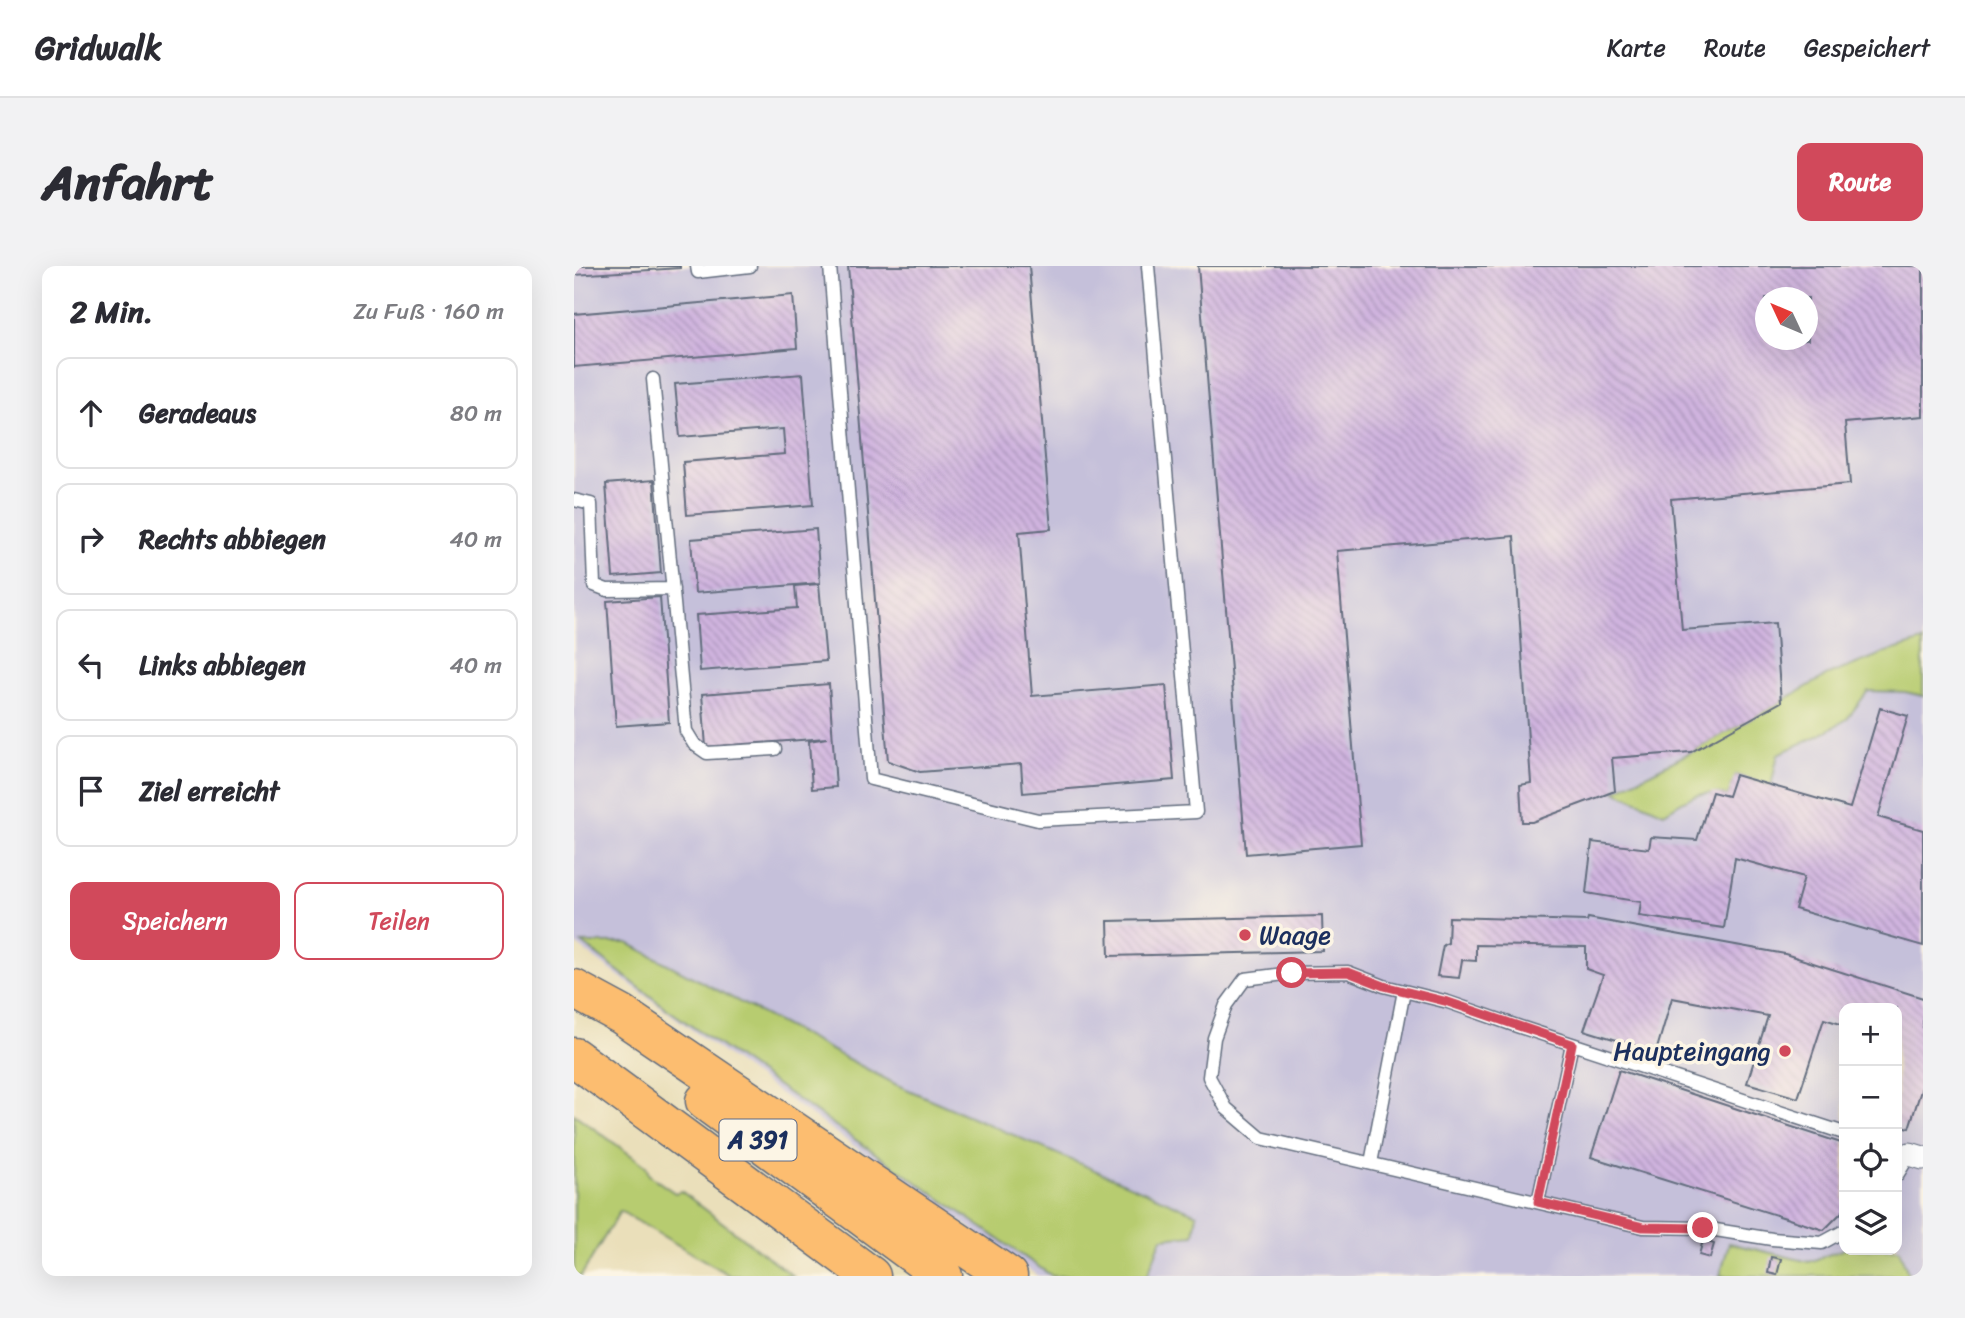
<!DOCTYPE html>
<html lang="de">
<head>
<meta charset="utf-8">
<style>
	:root { --surface:#fff; --page:#f2f2f3; --text:#2b2b33; --muted:#7c7c81; --line:#e1e1e2; --accent:#d1495b }
	body { margin:0; font-family:Sriracha,sans-serif; background:var(--page); color:var(--text) }
	.controls { position:absolute; right:21px; bottom:21px; display:grid; overflow:hidden; border-radius:14px; box-shadow:0 7px 28px #0002 }
	.controls button { width:63px; height:63px; display:grid; place-items:center; padding:0; border:0; border-bottom:2px solid var(--line); background:var(--surface); color:var(--text); font:35px sans-serif }
	.compass { position:absolute; left:1181px; top:21px; width:63px; height:63px; border-radius:50%; background:var(--surface); box-shadow:0 7px 28px #0002; rotate:314deg }
	.stop { position:absolute; width:21px; height:21px; margin:-16px; border:5px solid #d1495b; border-radius:50%; background:#fff }
	.stop.end { background:#d1495b; border-color:#fff; box-shadow:0 2px 7px #0008 }
	.list { margin:0; padding:0; list-style:none }
	h2 { display:flex; justify-content:space-between; align-items:center; height:91px; margin:0; padding:0 28px; font-size:30px }
	h2 small { font-size:23px; font-weight:400; color:var(--muted) }
	.list li { display:grid; grid-template-columns:46px 1fr auto; gap:21px; align-items:center; box-sizing:border-box; height:112px; margin:0 14px 14px; padding:0 14px; border:2px solid var(--line); border-radius:14px }
	.list b { display:block; font-size:26px; white-space:nowrap }
	.list em { font-size:23px; font-style:normal; color:var(--muted) }
	.actions { display:flex; gap:14px; padding:21px 28px }
	.actions a { flex:1; padding:16px 0; border:2px solid var(--accent); border-radius:14px; text-align:center; font-size:24px; color:var(--accent) }
	.actions .main { background:var(--accent); color:#fff }
	.icon { flex:none; width:38px; height:38px; fill:none; stroke:currentColor; stroke-width:2; stroke-linecap:round; stroke-linejoin:round }
	.map { position:relative; flex:none; width:1349px; height:1010px; overflow:hidden; border-radius:14px }
	header { display:flex; align-items:center; gap:42px; box-sizing:border-box; height:98px; padding:0 35px; background:var(--surface); border-bottom:2px solid var(--line) }
	header strong { font-size:33px }
	nav { display:flex; gap:38px; margin-inline-start:auto; font-size:24px }
	.intro { display:flex; align-items:center; justify-content:space-between; box-sizing:border-box; height:168px; padding:0 42px }
	h1 { margin:0; font-size:49px }
	.button { padding:18px 32px; border-radius:14px; background:var(--accent); color:#fff; font-size:24px; font-weight:700 }
	main { display:flex; gap:42px; padding:0 42px }
	aside { flex:1; background:var(--surface); border-radius:14px; box-shadow:0 7px 28px #0002 }
	.map>svg:first-child { display:block }
	.industrial { fill:#c5c0da; fill-rule:evenodd }
	.green { fill:#b7cc70; stroke:#697e67; stroke-width:2 }
	.building { fill:url(#building-back-hatch); fill-rule:evenodd }
	.lines { fill:none; stroke-linecap:round; stroke-linejoin:round }
	.service-casing { stroke:#636d7e; stroke-width:15 }
	.minor-casing { stroke:#636d7e; stroke-width:25 }
	.motorway-casing { stroke:#636d7e; stroke-width:41 }
	.service { stroke:#fff; stroke-width:12 }
	.minor { stroke:#fff; stroke-width:23 }
	.motorway { stroke:#fcbd6f; stroke-width:38 }
	.route { stroke:#d1495b; stroke-width:9 }
	.poi-dot { fill:#d1495b; stroke:#fcf5e5; stroke-width:2.5 }
	.labels { text-anchor:middle; dominant-baseline:central; stroke-width:7; stroke-linejoin:round; paint-order:stroke }
	.shield { fill:#fcf5e5; stroke:#5e6a86; stroke-width:2 }
	.shield-label { font-size:24px; font-weight:bold; fill:#1b2f5e }
	.poi-label { font-size:26px; fill:#1b2f5e; stroke:#fcf5e5; text-anchor:start }
</style>
</head>
<body>
<header>
<strong>Gridwalk</strong>
<nav><a>Karte</a><a>Route</a><a>Gespeichert</a></nav>
</header>
<div class="intro"><h1>Anfahrt</h1><a class="button">Route</a></div>
<main>
<aside>
<h2>2 Min.<small>Zu Fuß · 160 m</small></h2>
<ul class="list">
<li><svg class="icon" aria-label="ahead" viewBox="0 0 24 24"><path d="M12 20V5M6 11l6-6 6 6"/></svg><div><b>Geradeaus</b></div><em>80 m</em></li>
<li><svg class="icon" aria-label="right" viewBox="0 0 24 24"><path d="M7 20v-9h11M14 6l5 5-5 5"/></svg><div><b>Rechts abbiegen</b></div><em>40 m</em></li>
<li><svg class="icon" aria-label="left" viewBox="0 0 24 24"><path d="M17 20v-9H6M10 6l-5 5 5 5"/></svg><div><b>Links abbiegen</b></div><em>40 m</em></li>
<li><svg class="icon" aria-label="arrive" viewBox="0 0 24 24"><path d="M6 21V4h12l-3 4 3 4H6"/></svg><div><b>Ziel erreicht</b></div></li>
</ul>
<div class="actions"><a class="main">Speichern</a><a>Teilen</a></div>
</aside>
<div class="map">
<svg width="1349" height="1010" viewBox="0 0 1349 1010">
	<defs>
		<pattern id="building-back-hatch" width="6" height="6" patternUnits="userSpaceOnUse" patternTransform="scale(1.75)"><rect width="6" height="6" fill="#d0b4df"/><path d="M-1 5l2 2M0 0l6 6M5-1l2 2" fill="none" stroke="#a893b8"/></pattern>
	</defs>
	<rect width="100%" height="100%" fill="#fcf5e5"/>
	<filter id="ink" filterUnits="userSpaceOnUse"><feTurbulence type="fractalNoise" baseFrequency=".0143" numOctaves="2"/><feDisplacementMap in="SourceGraphic" scale="14" xChannelSelector="R" yChannelSelector="G"/><feConvolveMatrix kernelMatrix="1 2 1 2 8 2 1 2 1" color-interpolation-filters="sRGB"/></filter>
	<filter id="wash" filterUnits="userSpaceOnUse"><feTurbulence type="fractalNoise" baseFrequency=".00686" numOctaves="4" result="noise"/><feDisplacementMap in="SourceGraphic" scale="28" xChannelSelector="R" yChannelSelector="G"/><feGaussianBlur stdDeviation="1.57" result="paint"/><feColorMatrix in="noise" values="0 0 0 0 0 0 0 0 0 0 0 0 0 0 0 0 0 1.4 0 .05"/><feComposite in="paint" operator="in"/></filter>
	<g filter="url(#wash)">
		<rect width="100%" height="100%" fill="#eadfba"/>
		<path class="industrial" d="M 0,0 L 1349,0 L 1349,1010 L 464,1010 L 160,795 L 0,677 ZM 1192,32 L 1234,32 L 1234,74 L 1192,74 ZM 1270,742 L 1323,742 L 1323,984 L 1270,984 Z"/>
		<path class="green" d="M 1349,375 L 1349,430 L 1331,426 L 1294,425 L 1273,453 L 1244,470 L 1204,488 L 1197,520 L 1162,509 L 1154,530 C 1126,522 1114,532 1090,547 L 1041,525 L 1117,486 L 1254,409 L 1313,386 Z
			M 8,677 L 54,677 L 323,819 L 623,948 L 620,969 L 588,972 L 573,1010 L 478,1010 L 93,743 Z
			M 0,848 L 72,900 L 75,909 L 101,927 L 107,925 L 219,1010 L 157,1010 L 46,945 L 7,1010 L 0,1010 Z
			M 1155,977 L 1235,996 L 1270,983 L 1325,983 L 1335,1010 L 1146,1010 Z"/>
		<g id="blocks">
			<path class="building" d="M 0,0 L 106,0 L 106,2 L 0,9 Z
				M 274,0 L 455,0 L 477,263 L 445,266 L 458,430 L 592,419 L 600,514 L 449,527 L 447,498 L 346,506 L 314,495 Z
				M 624,0 L 1349,0 L 1349,150 L 1271,157 L 1276,218 L 1097,233 L 1108,364 L 1201,357 L 1207,436 L 1117,486 L 1038,492 L 1041,525 L 958,556 L 948,556 L 946,519 L 957,517 L 940,270 L 763,285 L 787,578 L 672,588 ZM 1192,32 L 1234,32 L 1234,74 L 1192,74 Z
				M 219,29 L 223,82 L 0,101 L 0,48 Z
				M 229,108 L 239,239 L 113,249 L 109,196 L 211,188 L 209,163 L 106,171 L 101,118 Z
				M 80,214 L 87,307 L 39,311 L 32,218 Z
				M 242,263 L 246,317 L 121,327 L 117,273 Z
				M 245,318 L 252,395 L 126,405 L 122,349 L 223,342 L 221,320 Z
				M 86,331 L 95,456 L 42,460 L 33,335 Z
				M 255,418 L 262,521 L 238,523 L 235,475 L 253,472 L 132,481 L 128,428 Z
				M 1306,442 L 1334,450 L 1304,551 L 1349,564 L 1349,680 L 1221,643 L 1230,611 L 1161,592 L 1150,662 L 1065,650 L 1067,636 L 1012,627 L 1018,576 L 1075,583 L 1077,571 L 1123,574 L 1138,526 L 1154,530 L 1161,509 L 1276,542 Z
				M 748,650 L 749,685 L 535,690 L 534,655 Z
				M 875,651 L 1013,655 L 1014,652 L 1211,688 L 1349,732 L 1349,818 L 1335,862 L 1323,858 L 1323,742 L 1270,742 L 1270,759 L 1250,753 L 1224,832 L 1173,817 L 1194,750 L 1098,732 L 1082,786 L 1010,764 L 1029,709 L 1012,703 L 1012,681 L 902,679 L 902,695 L 888,694 L 885,712 L 863,710 L 869,679 L 874,677 Z
				M 1045,804 L 1270,878 L 1270,944 L 1250,964 L 1017,891 Z
				M 1129,974 L 1140,978 L 1136,992 L 1125,989 Z
				M 1197,991 L 1207,993 L 1203,1009 L 1194,1007 Z"/>
		</g>
	</g>
	<g filter="url(#ink)">
		<use href="#blocks" fill-opacity="0" stroke="#636d7e" stroke-width="2"/>
		<g class="lines">
			<g class="service-casing">
				<path id="service" d="M 123,0 L 124,6 L 176,0
					M 256,0 L 297,513 L 464,554 L 622,546 L 574,0
					M 79,113 L 112,465 L 120,478 L 133,487 L 201,483
					M 0,234 L 17,238 L 20,319 L 33,324 L 99,323
					M 1270,867 L 943,760 L 874,736 L 810,720 L 774,706 L 718,707 L 671,713 L 652,739 L 640,772 L 635,811 L 652,842 L 687,872 L 1069,961 L 1129,962 L 1198,973 L 1248,977 L 1270,965
					M 1323,884 L 1336,888 L 1323,909
					M 797,897 L 830,725
					M 964,936 L 998,778"/>
			</g>
			<g class="minor-casing">
				<path id="minor" d="M 1336,888 L 1349,892"/>
			</g>
			<g class="motorway-casing">
				<path id="motorway" d="M 0,723 L 48,749 L 434,1010
					M 0,791 L 297,1010
					M 131,835 L 369,1010"/>
			</g>
			<use href="#service" class="service"/>
			<use href="#minor" class="minor"/>
			<use href="#motorway" class="motorway"/>
		</g>
	</g>
	<g class="lines" filter="url(#ink)">
		<path class="route" d="M 718,707 L 774,706 L 810,720 L 874,736 L 998,778 L 964,936 L 1069,961 L 1129,962"/>
	</g>
	<g class="poi-dot">
		<circle cx="671" cy="669" r="7"/>
		<circle cx="1211" cy="785" r="7"/>
	</g>
	<g class="labels">
		<rect class="shield" x="145.5" y="853.5" width="77" height="41" rx="5"/>
		<g class="shield-label">
			<text x="184" y="874">A 391</text>
		</g>
		<g class="poi-label">
			<text x="685" y="669">Waage</text>
			<text x="1197" y="785" text-anchor="end">Haupteingang</text>
		</g>
	</g>
</svg>
<div class="controls">
<button>+</button>
<button>−</button>
<button><svg class="icon" aria-label="locate" viewBox="0 0 24 24"><circle cx="12" cy="12" r="6"/><path d="M12 2v4M12 18v4M2 12h4M18 12h4"/></svg></button>
<button><svg class="icon" aria-label="layers" viewBox="0 0 24 24"><path d="M12 4l9 5-9 5-9-5zM3 14l9 5 9-5"/></svg></button>
</div>
<svg class="compass" viewBox="-18 -18 36 36"><path d="M0-13l5 13h-10z" fill="#e53935"/><path d="M0 13l5-13h-10z" fill="#7c7c81"/></svg>
<div class="stop" style="left:718px;top:707px"></div>
<div class="stop end" style="left:1129px;top:962px"></div>
</div>
</main>
</body>
</html>
